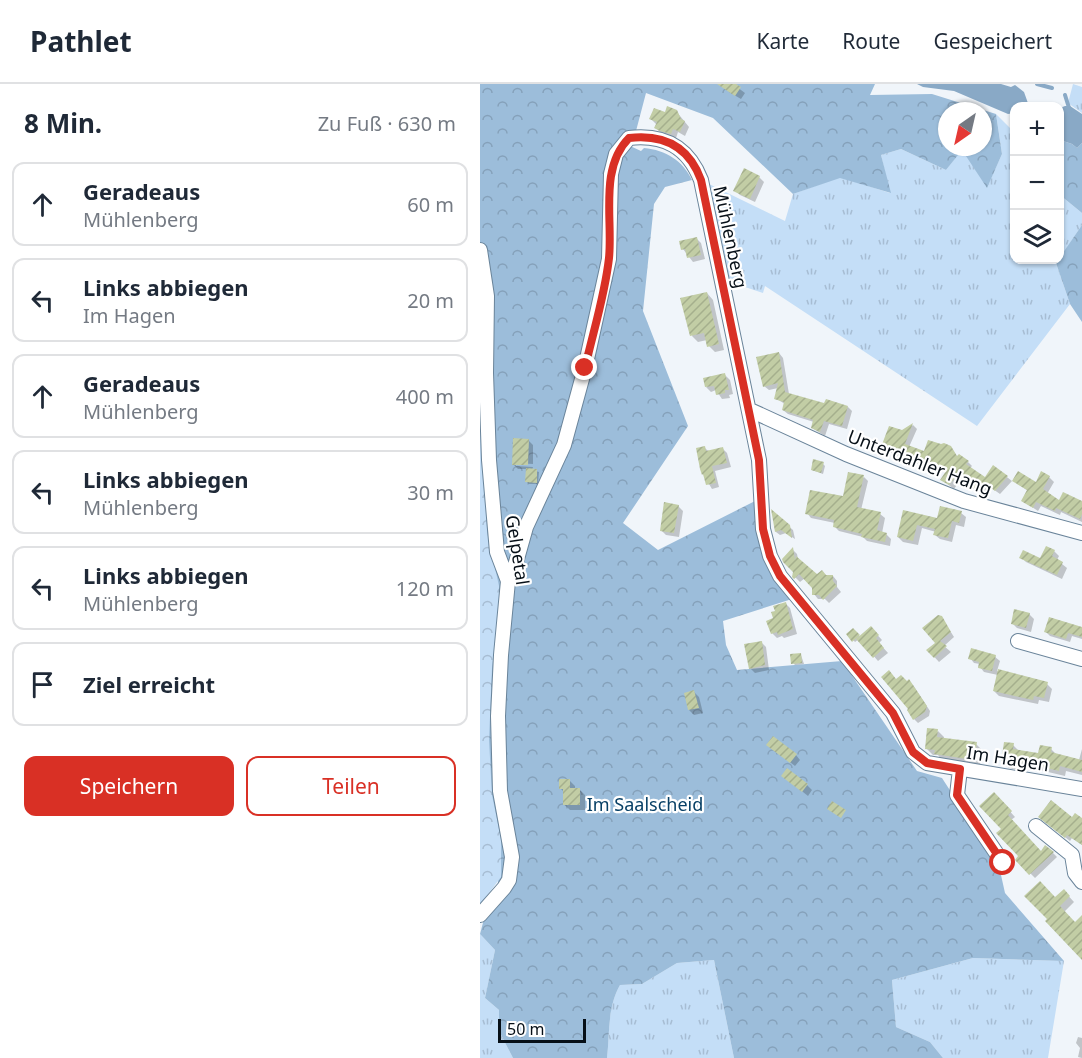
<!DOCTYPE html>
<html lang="de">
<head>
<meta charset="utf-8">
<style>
	:root { --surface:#fff; --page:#f6f6f7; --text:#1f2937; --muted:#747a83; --line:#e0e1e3; --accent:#d93025 }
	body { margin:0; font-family:"Noto Sans",sans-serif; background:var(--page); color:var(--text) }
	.controls { position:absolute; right:18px; top:18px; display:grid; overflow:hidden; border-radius:12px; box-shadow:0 2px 4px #0004 }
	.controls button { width:54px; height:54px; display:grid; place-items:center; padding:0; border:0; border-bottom:2px solid var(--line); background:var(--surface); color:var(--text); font:30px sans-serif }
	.compass { position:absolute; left:458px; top:18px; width:54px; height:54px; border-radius:50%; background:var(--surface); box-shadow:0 2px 4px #0004; rotate:214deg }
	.scale { position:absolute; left:18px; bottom:15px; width:88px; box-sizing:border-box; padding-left:6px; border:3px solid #060f17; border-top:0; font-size:16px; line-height:21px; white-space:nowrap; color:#060f17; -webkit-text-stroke:4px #fff; paint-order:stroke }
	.stop { position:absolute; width:18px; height:18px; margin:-14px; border:4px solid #d93025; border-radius:50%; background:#fff }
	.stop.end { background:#d93025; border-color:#fff; box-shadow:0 2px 6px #0008 }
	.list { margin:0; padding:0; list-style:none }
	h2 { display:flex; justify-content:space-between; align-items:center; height:78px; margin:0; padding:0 24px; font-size:26px }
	h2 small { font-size:20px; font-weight:400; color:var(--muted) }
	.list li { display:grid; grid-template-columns:39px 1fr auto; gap:18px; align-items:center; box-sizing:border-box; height:84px; margin:0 12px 12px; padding:0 12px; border:2px solid var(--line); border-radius:12px }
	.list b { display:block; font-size:22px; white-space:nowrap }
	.list p { margin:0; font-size:20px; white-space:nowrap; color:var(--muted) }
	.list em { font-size:20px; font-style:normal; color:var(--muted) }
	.actions { display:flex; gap:12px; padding:18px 24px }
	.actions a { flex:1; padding:14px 0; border:2px solid var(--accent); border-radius:12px; text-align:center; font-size:21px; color:var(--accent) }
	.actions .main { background:var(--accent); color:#fff }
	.icon { flex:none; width:33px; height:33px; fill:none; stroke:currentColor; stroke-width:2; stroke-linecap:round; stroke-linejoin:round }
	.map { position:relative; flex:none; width:602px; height:974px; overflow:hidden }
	header { display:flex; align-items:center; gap:36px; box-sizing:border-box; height:84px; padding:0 30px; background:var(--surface); border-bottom:2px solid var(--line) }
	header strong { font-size:28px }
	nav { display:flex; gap:33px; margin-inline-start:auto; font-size:21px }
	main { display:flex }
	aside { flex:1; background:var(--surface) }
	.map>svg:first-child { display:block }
	.grass { fill:url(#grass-tufts) }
	.forest { fill:url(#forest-crowns); fill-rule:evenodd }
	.park { fill:url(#park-crowns) }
	.water { fill:#89a9c6 }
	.shadow { fill:#0003 }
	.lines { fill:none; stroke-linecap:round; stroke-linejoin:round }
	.stream { stroke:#89a9c6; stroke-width:4 }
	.building { fill:url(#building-hatch) }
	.street-casing { stroke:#6a849a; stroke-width:16 }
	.street { stroke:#fff; stroke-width:14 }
	.route { stroke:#d93025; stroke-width:8 }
	.labels { text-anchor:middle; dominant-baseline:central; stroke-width:4.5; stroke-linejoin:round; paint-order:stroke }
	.street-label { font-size:18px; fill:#060f17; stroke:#fff }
	.park-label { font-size:18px; fill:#084066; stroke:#fff }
</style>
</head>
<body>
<header>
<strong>Pathlet</strong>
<nav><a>Karte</a><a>Route</a><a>Gespeichert</a></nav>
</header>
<main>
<aside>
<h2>8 Min.<small>Zu Fuß · 630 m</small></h2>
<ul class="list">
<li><svg class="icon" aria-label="ahead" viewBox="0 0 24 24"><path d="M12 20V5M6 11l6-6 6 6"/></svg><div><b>Geradeaus</b><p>Mühlenberg</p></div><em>60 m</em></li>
<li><svg class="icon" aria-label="left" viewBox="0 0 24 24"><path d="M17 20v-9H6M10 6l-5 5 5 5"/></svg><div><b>Links abbiegen</b><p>Im Hagen</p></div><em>20 m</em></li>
<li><svg class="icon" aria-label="ahead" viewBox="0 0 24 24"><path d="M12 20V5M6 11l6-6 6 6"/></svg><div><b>Geradeaus</b><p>Mühlenberg</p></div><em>400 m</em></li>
<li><svg class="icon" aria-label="left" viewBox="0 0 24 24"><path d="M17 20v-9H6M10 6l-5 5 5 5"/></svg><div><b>Links abbiegen</b><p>Mühlenberg</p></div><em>30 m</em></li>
<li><svg class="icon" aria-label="left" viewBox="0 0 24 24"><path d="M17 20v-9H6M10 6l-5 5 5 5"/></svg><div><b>Links abbiegen</b><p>Mühlenberg</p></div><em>120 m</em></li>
<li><svg class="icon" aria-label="arrive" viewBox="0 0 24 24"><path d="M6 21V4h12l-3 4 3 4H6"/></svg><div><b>Ziel erreicht</b></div></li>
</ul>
<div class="actions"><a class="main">Speichern</a><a>Teilen</a></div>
</aside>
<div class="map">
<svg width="602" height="974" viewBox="0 0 602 974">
	<defs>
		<pattern id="grass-tufts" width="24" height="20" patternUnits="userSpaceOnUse" patternTransform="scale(1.5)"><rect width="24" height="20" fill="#c4def7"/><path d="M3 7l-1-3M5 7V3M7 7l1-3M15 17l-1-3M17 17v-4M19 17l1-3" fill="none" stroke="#a7bdd3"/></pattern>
		<pattern id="forest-crowns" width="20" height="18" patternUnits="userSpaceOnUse" patternTransform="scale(1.5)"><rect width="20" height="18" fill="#9cbdda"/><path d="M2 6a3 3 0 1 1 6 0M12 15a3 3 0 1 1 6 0" fill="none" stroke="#85a1ba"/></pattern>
		<pattern id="park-crowns" width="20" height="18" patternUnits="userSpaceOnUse" patternTransform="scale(1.5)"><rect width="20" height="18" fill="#c4def7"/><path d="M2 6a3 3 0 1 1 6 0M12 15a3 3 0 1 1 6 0" fill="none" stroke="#a7bdd3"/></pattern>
		<pattern id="building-hatch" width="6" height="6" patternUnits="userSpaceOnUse" patternTransform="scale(1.5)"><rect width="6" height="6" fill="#c2cda5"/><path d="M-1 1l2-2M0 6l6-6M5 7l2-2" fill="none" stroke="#a5af8d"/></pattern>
	</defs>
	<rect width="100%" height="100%" fill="#f0f5fa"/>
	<path class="grass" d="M 593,0 L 602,3 L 602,29 L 588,19 Z
		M 516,30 L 534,48 L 534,96 L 533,101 L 534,101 L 534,176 L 579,176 L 576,179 L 590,220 L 497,342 L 285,202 L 283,209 L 247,197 L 227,99 L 305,137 L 313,110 L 360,93 L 410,109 L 401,71 L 421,65 L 466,86 L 482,65 L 507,103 L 522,70 Z
		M 580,111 L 602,129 L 602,141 L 580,174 Z
		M 0,850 L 15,866 L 5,914 L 19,926 L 19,947 L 33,974 L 0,974 Z
		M 493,874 L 584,877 L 568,974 L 463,974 L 450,958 L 416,943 L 412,896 Z
		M 234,876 L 254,974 L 127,974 C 130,948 127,924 140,901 L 162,900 L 197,879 Z"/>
	<path class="forest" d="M 0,0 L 395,0 L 390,11 L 452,10 L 516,30 L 522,70 L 507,104 L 482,66 L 466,86 L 421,65 L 401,71 L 411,109 L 360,94 L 313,110 L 233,34 L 166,9 L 156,47 L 148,61 L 161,67 L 164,64 C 186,66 203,77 212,96 L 185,103 L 174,120 L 163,227 L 208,342 L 143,439 L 178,466 L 277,416 L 281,448 L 315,514 L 243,537 L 246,561 L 257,586 L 362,577 L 437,687 L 462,694 L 519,782 L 525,809 L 584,877 L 493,874 L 412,896 L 416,943 L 450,958 L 463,974 L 254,974 L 234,876 L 197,879 L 162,900 L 140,901 C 127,924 130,949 127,974 L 33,974 L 19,947 L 19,926 L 5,914 L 15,866 L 0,850 L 4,835 L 24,811 L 5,768 L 0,768 ZM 467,27 L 503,27 L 503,63 L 467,63 Z
		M 580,56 L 592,60 L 597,64 L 602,59 L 602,129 L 580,111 Z
		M 602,141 L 602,238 L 590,220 L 576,179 Z"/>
	<path class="park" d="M 0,255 L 7,448 L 19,502 L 19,529 L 12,584 L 9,656 L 12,711 L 21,755 L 21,793 L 0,821 Z"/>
	<path class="water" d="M 437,0 L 521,0 L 531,3 L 535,1 L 544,8 L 549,22 L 534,22 L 534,29 L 528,30 L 474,7 L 443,3 Z
		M 585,22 L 590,22 L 602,30 L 602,59 L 597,64 L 592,60 L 580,56 L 580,24 Z"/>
	<path class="shadow" d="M 246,0 L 253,0 L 265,9 L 261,15 L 249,8 Z
		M 196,27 L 209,43 L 205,52 L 198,48 L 196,54 L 181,49 L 176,44 L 177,41 L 171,35 Z
		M 265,86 L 279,93 L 284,98 L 275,118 L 260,111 L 255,106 Z
		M 216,154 L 221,159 L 225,175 L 213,178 L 203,165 Z
		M 227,209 L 233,216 L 244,266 L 235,268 L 229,262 L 227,256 L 218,258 L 212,252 Z
		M 299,269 L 303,274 L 309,310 L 345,321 L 368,323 L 372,327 L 367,345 L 349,340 L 345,352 L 332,344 L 334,338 L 308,330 L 303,326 L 305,320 L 295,314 L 298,304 L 289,306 L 284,302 Z
		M 245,291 L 250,296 L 253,310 L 249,311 L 250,314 L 242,315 L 236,306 L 231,308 L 226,303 Z
		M 433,341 L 437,345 L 429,363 L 445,369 L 470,363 L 478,374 L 488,378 L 492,382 L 490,384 L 505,395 L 514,383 L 532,397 L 520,410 L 510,403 L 504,412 L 482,394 L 474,405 L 462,396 L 467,389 L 445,381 L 445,383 L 407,367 L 403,363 Z
		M 48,356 L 53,361 L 53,380 L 36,379 L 36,382 L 53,383 L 52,386 L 59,388 L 58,400 L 49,400 L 47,398 L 47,385 L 38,385 L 33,380 Z
		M 224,363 L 229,368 L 243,365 L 247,369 L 251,383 L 235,387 L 239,403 L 232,405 L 223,390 Z
		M 343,380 L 345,382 L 343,390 L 332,386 Z
		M 384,393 L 388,397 L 381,426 L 400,430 L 405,434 L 402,449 L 406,450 L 411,455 L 410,462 L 387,457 L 383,453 L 359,447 L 354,442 L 355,439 L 331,434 L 327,429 L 364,414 Z
		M 569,393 L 574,398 L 567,410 L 580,418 L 584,410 L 602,419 L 602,438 L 581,428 L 580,431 L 561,422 L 558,427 L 543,417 L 548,407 L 534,397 L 556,400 Z
		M 198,422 L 203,427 L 199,453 L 186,451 L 181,446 Z
		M 424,428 L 458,436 L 481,429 L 486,433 L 484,443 L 476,441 L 472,458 L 460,455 L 455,451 L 456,448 L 442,444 L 438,461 L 423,458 L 418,453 Z
		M 293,429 L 313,446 L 315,455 L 306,449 L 300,451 L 296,448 Z
		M 313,466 L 317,470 L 318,475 L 337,492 L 353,492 L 357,497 L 357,503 L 361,508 L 349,519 L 345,515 L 338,515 L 334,510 L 334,503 L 325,494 L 320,498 L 314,492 L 315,488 L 304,475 Z
		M 574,467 L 579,472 L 577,476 L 587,484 L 582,495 L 546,478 L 541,473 L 560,476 Z
		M 305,519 L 310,524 L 317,550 L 304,554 L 302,552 L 297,554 L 292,549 L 295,535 Z
		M 549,530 L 554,535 L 551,548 L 537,544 L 532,539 Z
		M 462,534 L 474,553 L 464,562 L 471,568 L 459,578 L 448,566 L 457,559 Z
		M 593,542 L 602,544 L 602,555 L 592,552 L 590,558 L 570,552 L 566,548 Z
		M 391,544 L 402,556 L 399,559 L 408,569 L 398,577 L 379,555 L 375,558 L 368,550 L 373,546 L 380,553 Z
		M 281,558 L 286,563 L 289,586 L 275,589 L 270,584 Z
		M 321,571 L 324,580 L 315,581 L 313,579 Z
		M 515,573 L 520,577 L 517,587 L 567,600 L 572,605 L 569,618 L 559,616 L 558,620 L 519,612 L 514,607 L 518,591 L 504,588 L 500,583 L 500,580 L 494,579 L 490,574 Z
		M 417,596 L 433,601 L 450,627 L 449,632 L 438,639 L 434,635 L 429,627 L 430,626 Z
		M 214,608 L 219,613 L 223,629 L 214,631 L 209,626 Z
		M 458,647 L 464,653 L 464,655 L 496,660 L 502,666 L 500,681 L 462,676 L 458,671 L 453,671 L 446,664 Z
		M 533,661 L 540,668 L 559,670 L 571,665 L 577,671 L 599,676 L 602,665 L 602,691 L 586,687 L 585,692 L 547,683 L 547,688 L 529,684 L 523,678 Z
		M 293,665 L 316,671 L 320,676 L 315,682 Z
		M 308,696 L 327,701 L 332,706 L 328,712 Z
		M 90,697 L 95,702 L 95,706 L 100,706 L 105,711 L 105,726 L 90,726 L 85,721 L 85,709 L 81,705 Z
		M 514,710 L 535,733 L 531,736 L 561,769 L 573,769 L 577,773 L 555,794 L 537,776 L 540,772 L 523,745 Z
		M 596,731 L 602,736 L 602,761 L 592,754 L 590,757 L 565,737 L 593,735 Z
		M 584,807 L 594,818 L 584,828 L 595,840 L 602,833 L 602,874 L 547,812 L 575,815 Z
		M 598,953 L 602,954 L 602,974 L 598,973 L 600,964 L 596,959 Z"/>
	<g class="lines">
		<path class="stream" d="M 557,0 L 572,4
			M 585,11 L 590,27"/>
	</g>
	<path class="building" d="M 237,0 L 256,0 L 261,3 L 255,12 Z
		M 187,22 L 197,26 L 201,35 L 205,37 L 200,48 L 193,45 L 191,50 L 180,47 L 174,44 L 177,38 L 169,35 L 174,24 L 185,28 Z
		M 264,84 L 280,92 L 270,115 L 253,107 Z
		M 217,153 L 221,171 L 207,174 L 205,165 L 201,166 L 199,157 Z
		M 227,208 L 239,260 L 227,263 L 224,249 L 210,252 L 200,214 Z
		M 299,268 L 305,308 L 344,319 L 346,315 L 368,322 L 362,342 L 344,337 L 340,348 L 331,344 L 333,336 L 302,326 L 304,318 L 294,315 L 298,299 L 283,303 L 276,273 Z
		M 245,289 L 249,306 L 245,306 L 245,309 L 236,311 L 234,302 L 225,303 L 223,294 Z
		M 433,339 L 425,360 L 444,367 L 448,356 L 461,360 L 464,359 L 471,362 L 477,372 L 479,370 L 489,377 L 486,380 L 505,393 L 513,381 L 528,392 L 515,407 L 506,400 L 499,409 L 477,391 L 469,401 L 460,396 L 466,387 L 441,378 L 440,380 L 401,363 L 409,342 L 422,346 Z
		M 33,354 L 49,355 L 48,381 L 32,381 Z
		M 225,362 L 226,367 L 243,363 L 247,379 L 232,382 L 236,399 L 226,401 L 223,390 L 222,391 L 220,385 L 216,364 Z
		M 333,375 L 344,378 L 341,389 L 331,386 Z
		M 46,384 L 57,385 L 57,399 L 45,398 Z
		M 538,387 L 556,398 L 561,387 L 570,392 L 563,405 L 579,416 L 583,408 L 602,417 L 602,430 L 600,435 L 576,424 L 575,427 L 556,418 L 553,424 L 541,417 L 547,406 L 532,397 Z
		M 368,388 L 384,391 L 377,423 L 401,428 L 397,446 L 407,449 L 405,458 L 381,453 L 382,450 L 353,443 L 354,436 L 325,430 L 330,406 L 363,412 Z
		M 184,418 L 199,421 L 194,449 L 180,447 Z
		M 460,422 L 482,427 L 479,439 L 472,437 L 468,454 L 453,451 L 455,445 L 437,441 L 433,457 L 417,453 L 423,426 L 457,434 Z
		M 291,425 L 310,441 L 312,454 L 301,446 L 295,448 Z
		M 566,462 L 575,466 L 572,472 L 583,478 L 577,491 L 539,474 L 543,466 L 560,474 Z
		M 313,463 L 315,476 L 316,472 L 337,490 L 342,486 L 346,491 L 353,491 L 353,497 L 357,502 L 343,516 L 339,511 L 332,511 L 332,504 L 319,490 L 314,495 L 312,493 L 313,488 L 303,478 L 302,475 Z
		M 306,518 L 313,545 L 298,551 L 297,548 L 291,550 L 286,537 L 293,534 L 291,528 L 295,527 L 293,522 Z
		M 534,525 L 550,529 L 546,544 L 531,540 Z
		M 458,531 L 462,532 L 471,548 L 460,557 L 467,562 L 454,574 L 446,566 L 455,559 L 442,544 Z
		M 569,533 L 602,543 L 602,553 L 588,549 L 586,555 L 564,548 Z
		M 391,542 L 399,551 L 396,554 L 404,564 L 393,574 L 376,555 Z
		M 373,544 L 380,551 L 372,558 L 366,550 Z
		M 282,557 L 285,581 L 269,585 L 264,560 Z
		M 491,564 L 516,571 L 512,587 L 498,584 L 499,578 L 488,575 Z
		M 321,569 L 322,579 L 311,580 L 310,570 Z
		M 518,585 L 568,598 L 564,614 L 554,612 L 553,616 L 513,607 Z
		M 409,586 L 416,595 L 421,591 L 427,597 L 429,595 L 447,622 L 445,628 L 433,636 L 427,626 L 428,625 L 401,593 Z
		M 214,606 L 219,624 L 208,626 L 204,609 Z
		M 447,644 L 458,645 L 457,653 L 497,658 L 494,676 L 454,670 L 455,666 L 445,665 Z
		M 293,652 L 317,670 L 310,679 L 286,661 Z
		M 524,658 L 534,659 L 533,665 L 558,669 L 560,661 L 572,663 L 571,668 L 602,676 L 602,688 L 580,682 L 579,687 L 542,678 L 541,683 L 521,679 Z
		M 307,684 L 328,700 L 322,708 L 301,692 Z
		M 79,695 L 90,695 L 90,704 L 100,704 L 100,721 L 83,721 L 83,705 L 79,705 Z
		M 514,708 L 532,727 L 528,731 L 561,767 L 565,761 L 574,768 L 549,791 L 535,776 L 538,772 L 516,749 L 521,745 L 499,722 Z
		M 571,716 L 592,733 L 595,729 L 602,734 L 602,761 L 587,751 L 585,754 L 558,733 Z
		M 352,717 L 366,726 L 361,734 L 347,725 Z
		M 560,797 L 575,813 L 584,805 L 590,812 L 580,822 L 595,838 L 602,831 L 602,876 L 565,837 L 567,835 L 544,812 Z"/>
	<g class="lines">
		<g class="street-casing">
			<path id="street" d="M 0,166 L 7,212 L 6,289 L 9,376 L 17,468 L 28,497 L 21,571 L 18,632 L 20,707 L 32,773 L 29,796 L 24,804 L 0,831
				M 270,326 L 366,370 L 484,417 L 602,449
				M 28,497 L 35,482 L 46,443 L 84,361 L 105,284 L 129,175 L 131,90 L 136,70 L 149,54 C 184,50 208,63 221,96 L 279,376 L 283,445 L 290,472 L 300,492 L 413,629 L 433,668 L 447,679 L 602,705
				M 538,557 L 602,575
				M 480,685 L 477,711 L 523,779
				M 556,742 L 592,771 L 595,789 L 602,798"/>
		</g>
		<use href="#street" class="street"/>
	</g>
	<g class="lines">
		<path class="route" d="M 105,284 C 113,248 125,211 129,174 C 133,136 119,84 149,54 C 184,50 209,63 221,96 L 279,376 L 283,445 L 290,472 L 300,492 L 413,629 L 433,668 L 447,679 L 480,685 L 477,711 L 523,779"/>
	</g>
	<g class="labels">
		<g class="street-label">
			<text transform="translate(251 153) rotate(78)">Mühlenberg</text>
			<text transform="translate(440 378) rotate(21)">Unterdahler Hang</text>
			<text transform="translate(38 466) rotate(81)">Gelpetal</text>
			<text transform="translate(528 674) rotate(9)">Im Hagen</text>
		</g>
		<g class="park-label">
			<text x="165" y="720">Im Saalscheid</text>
		</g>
	</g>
</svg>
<div class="controls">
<button>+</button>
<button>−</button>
<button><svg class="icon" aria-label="layers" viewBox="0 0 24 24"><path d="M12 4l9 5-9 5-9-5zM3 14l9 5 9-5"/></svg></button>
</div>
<svg class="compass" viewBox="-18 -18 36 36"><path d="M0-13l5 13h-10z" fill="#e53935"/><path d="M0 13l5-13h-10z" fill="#747a83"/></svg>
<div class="scale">50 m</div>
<div class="stop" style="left:523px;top:779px"></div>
<div class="stop end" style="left:105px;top:284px"></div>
</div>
</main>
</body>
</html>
